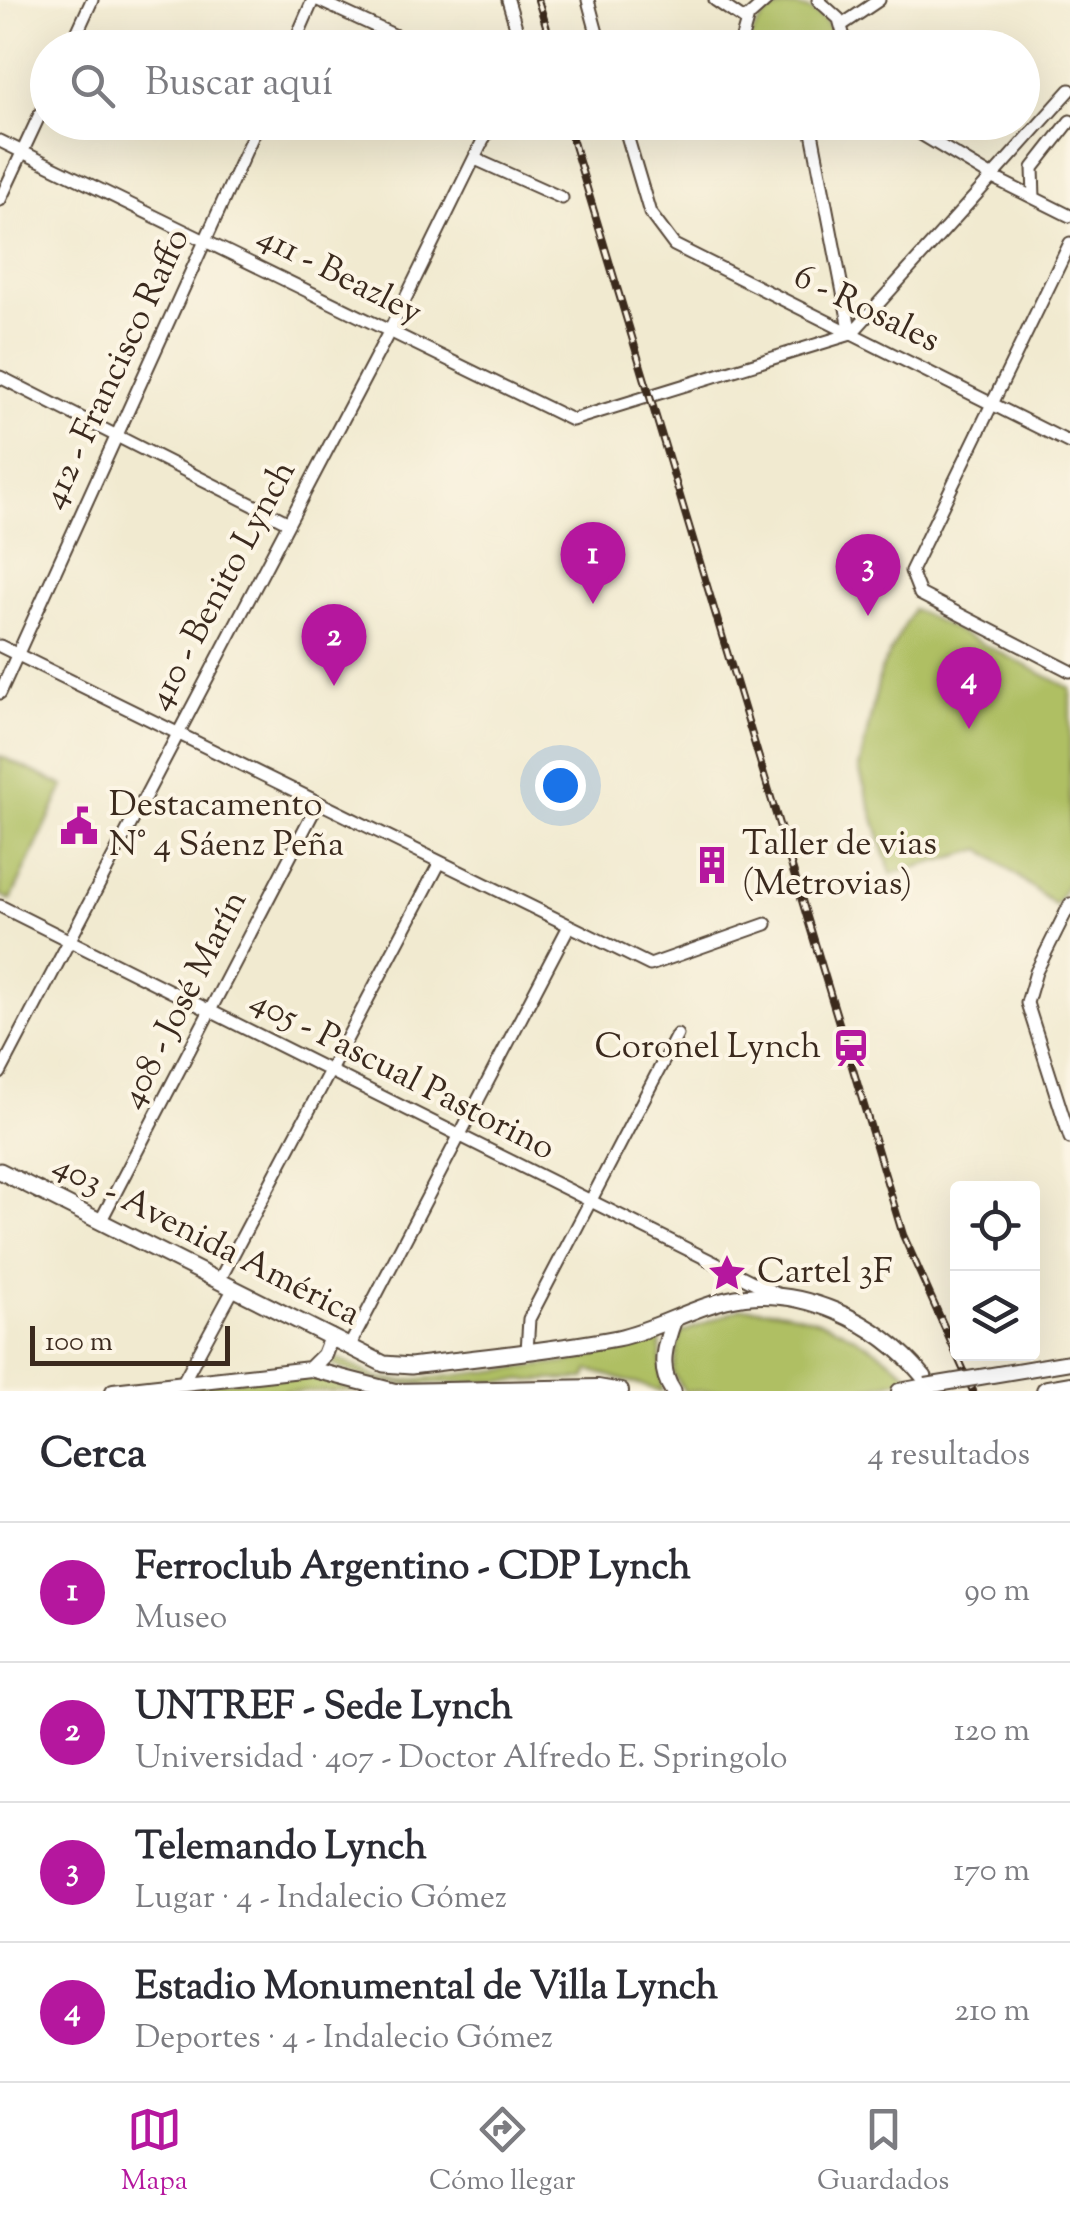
<!DOCTYPE html>
<html lang="es">
<head>
<meta charset="utf-8">
<style>
	:root { --surface:#fff; --page:#f7f7f7; --text:#2b2b33; --muted:#7c7c81; --line:#e1e1e2; --accent:#b5179e }
	body { margin:0; font-family:"Sorts Mill Goudy",serif; background:var(--page); color:var(--text) }
	.controls { position:absolute; right:30px; bottom:30px; display:grid; overflow:hidden; border-radius:10px; box-shadow:0 10px 40px #0002 }
	.controls button { width:90px; height:90px; display:grid; place-items:center; padding:0; border:0; border-bottom:2px solid var(--line); background:var(--surface); color:var(--text); font:50px sans-serif }
	.scale { position:absolute; left:30px; bottom:25px; width:200px; box-sizing:border-box; padding-left:10px; border:5px solid #3b2a1e; border-top:0; font-size:28px; line-height:35px; white-space:nowrap; color:#3b2a1e; -webkit-text-stroke:8px #fcf5e5; paint-order:stroke }
	.you { position:absolute; left:560px; top:785px; width:35px; height:35px; margin:-25px; border:8px solid #fff; border-radius:50%; background:#1a73e8; box-shadow:0 0 0 15px #1a73e833 }
	.badge { display:grid; place-items:center; width:65px; height:65px; border-radius:50%; background:var(--accent); color:#fff; font-size:32px; font-weight:700 }
	.pin { position:absolute; translate:-50% -82px; filter:drop-shadow(0 2px 5px #0008) }
	.pin::after { content:''; position:absolute; top:52px; width:35px; height:30px; background:inherit; clip-path:polygon(0 0,100% 0,50% 100%) }
	.list { margin:0; padding:0; list-style:none }
	h2 { display:flex; justify-content:space-between; align-items:center; height:130px; margin:0; padding:0 40px; font-size:42px }
	h2 small { font-size:32px; font-weight:400; color:var(--muted) }
	.list li { display:grid; grid-template-columns:65px 1fr auto; gap:30px; align-items:center; box-sizing:border-box; height:140px; padding:0 40px; border-top:2px solid var(--line) }
	.list b { display:block; font-size:38px; white-space:nowrap }
	.list p { margin:0; font-size:32px; white-space:nowrap; color:var(--muted) }
	.list em { font-size:32px; font-style:normal; color:var(--muted) }
	.icon { flex:none; width:55px; height:55px; fill:none; stroke:currentColor; stroke-width:2; stroke-linecap:round; stroke-linejoin:round }
	.map { position:relative; flex:none; width:1070px; height:1391px; overflow:hidden }
	.search { position:absolute; background:var(--surface); box-shadow:0 10px 40px #0002; left:30px; right:30px; top:30px; height:110px; display:flex; align-items:center; gap:25px; box-sizing:border-box; padding:0 35px; border-radius:55px; color:var(--muted); font-size:38px }
	.sheet { height:690px; background:var(--surface) }
	nav { display:flex; justify-content:space-around; align-items:center; box-sizing:border-box; height:140px; border-top:2px solid var(--line); background:var(--surface); font-size:28px; color:var(--muted) }
	nav a { display:grid; justify-items:center; gap:5px }
	nav .on { color:var(--accent) }
	.map>svg:first-child { display:block }
	.green { fill:#afbf63; stroke:#757440; stroke-width:2.5 }
	.lines { fill:none; stroke-linecap:round; stroke-linejoin:round }
	.minor-casing { stroke:#564739; stroke-width:15 }
	.tertiary-casing { stroke:#564739; stroke-width:18 }
	.secondary-casing { stroke:#564739; stroke-width:19 }
	.motorway-casing { stroke:#564739; stroke-width:24 }
	.minor { stroke:#fff; stroke-width:11 }
	.tertiary { stroke:#fff; stroke-width:14 }
	.secondary { stroke:#fff; stroke-width:15 }
	.motorway { stroke:#fff; stroke-width:20 }
	.rail-casing { stroke:#3b2a1e; stroke-width:8 }
	.rail { stroke:#fcf5e5; stroke-width:4; stroke-dasharray:11; stroke-linecap:butt }
	.tertiary-bridge-casing { stroke:#564739; stroke-width:18; stroke-linecap:butt }
	.tertiary-bridge { stroke:#fff; stroke-width:14 }
	.labels { text-anchor:middle; dominant-baseline:central; stroke-width:8; stroke-linejoin:round; paint-order:stroke }
	.street-label { font-size:35px; fill:#3b2a1e; stroke:#fcf5e5 }
	.poi-label { font-size:35px; fill:#3b2a1e; stroke:#fcf5e5; text-anchor:start }
</style>
</head>
<body>
<div class="map">
<svg width="1070" height="1391" viewBox="0 0 1070 1391">
	<rect width="100%" height="100%" fill="#fcf5e5"/>
	<filter id="ink" filterUnits="userSpaceOnUse"><feTurbulence type="fractalNoise" baseFrequency=".01" numOctaves="2"/><feDisplacementMap in="SourceGraphic" scale="20" xChannelSelector="R" yChannelSelector="G"/><feConvolveMatrix kernelMatrix="1 2 1 2 8 2 1 2 1" color-interpolation-filters="sRGB"/></filter>
	<filter id="wash" filterUnits="userSpaceOnUse"><feTurbulence type="fractalNoise" baseFrequency=".0048" numOctaves="4" result="noise"/><feDisplacementMap in="SourceGraphic" scale="40" xChannelSelector="R" yChannelSelector="G"/><feGaussianBlur stdDeviation="2.25" result="paint"/><feColorMatrix in="noise" values="0 0 0 0 0 0 0 0 0 0 0 0 0 0 0 0 0 1.4 0 .05"/><feComposite in="paint" operator="in"/></filter>
	<g filter="url(#wash)">
		<rect width="100%" height="100%" fill="#f1ead0"/>
		<path class="green" d="M 795,6 C 819,10 833,24 837,47 L 749,47 C 753,22 769,7 795,6 Z
			M 913,609 L 1070,688 L 1070,878 L 1056,906 L 982,849 L 891,874 L 859,769 L 881,670 Z
			M 0,756 L 64,786 L 11,900 L 0,895 Z
			M 741,1308 C 810,1309 860,1333 912,1377 L 857,1391 L 684,1391 L 673,1372 L 681,1333 Z
			M 660,1338 L 662,1391 L 589,1370 L 585,1379 L 404,1384 L 376,1381 L 332,1365 L 337,1358 L 378,1378 L 403,1381 L 565,1363 Z
			M 299,1373 L 358,1391 L 142,1391 Z"/>
	</g>
	<g filter="url(#ink)">
		<g class="lines">
			<g class="minor-casing">
				<path id="minor" d="M 318,0 L 422,48
					M 508,0 L 522,48
					M 588,0 L 601,48
					M 715,0 L 746,21
					M 818,0 L 839,19 L 847,48
					M 842,25 L 879,0
					M 70,48 L 92,0
					M 292,48 L 313,0
					M 739,48 L 748,17 L 767,0
					M 623,122 L 650,213 L 674,245 L 1070,443
					M 810,122 L 851,334
					M 901,122 L 994,178 L 1070,216
					M 0,141 L 572,420 L 851,334 L 1070,90
					M 475,159 L 562,198
					M 1034,198 L 1033,168 L 1070,121
					M 0,200 L 48,97
					M 1070,243 L 911,571 L 920,594 L 1070,671
					M 0,377 L 287,522
					M 0,646 L 650,965 L 766,924
					M 0,693 L 259,122
					M 1070,904 L 1036,972 L 1027,1003 L 1070,1138
					M 0,906 L 779,1295
					M 0,1073 L 389,332 L 492,122
					M 100,1222 L 318,803
					M 219,1281 L 439,864
					M 349,1347 L 569,926
					M 527,1351 L 529,1319 L 677,1035
					M 184,1380 L 234,1288"/>
			</g>
			<g class="tertiary-casing">
				<path id="tertiary" d="M 310,1369 L 324,1355 L 331,1337
					M 113,1391 L 310,1369 L 395,1391 L 598,1387 L 621,1391
					M 899,1391 L 926,1386"/>
			</g>
			<g class="secondary-casing">
				<path id="secondary" d="M 0,1171 L 384,1364 L 411,1366 C 480,1357 549,1351 617,1338 C 655,1330 689,1309 726,1300 C 799,1282 879,1322 924,1377
					M 673,1391 C 657,1368 665,1344 674,1319"/>
			</g>
			<g class="motorway-casing">
				<path id="motorway" d="M 1047,1391 L 1070,1387"/>
			</g>
			<use href="#minor" class="minor"/>
			<use href="#tertiary" class="tertiary"/>
			<use href="#secondary" class="secondary"/>
			<use href="#motorway" class="motorway"/>
			<g class="rail-casing">
				<path id="rail" d="M 538,0 L 553,48
					M 567,122 L 903,1235 L 973,1391"/>
			</g>
			<use href="#rail" class="rail"/>
			<g class="tertiary-bridge-casing">
				<path id="tertiary-bridge" d="M 926,1386 L 1070,1362"/>
			</g>
			<use href="#tertiary-bridge" class="tertiary-bridge"/>
		</g>
	</g>
	<defs>
		<g id="civic-bare" transform="scale(3)"><path d="M-.6-6.5H3V-4.5H.6V-3L4-1V1h2V6H-6V1h2V-1L-.6-3ZM-1.2 2.5V6h2.4V2.5Z" fill="#b5179e" stroke="#fcf5e5" stroke-width="2.5" paint-order="stroke"/></g>
		<g id="building-bare" transform="scale(3)"><path d="M-4-6H4V6H1V3H-1V6H-4ZM-2.5-4.3h1.7v1.8h-1.7ZM.8-4.3h1.7v1.8H.8ZM-2.5-1h1.7V.8h-1.7ZM.8-1h1.7V.8H.8Z" fill="#b5179e" stroke="#fcf5e5" stroke-width="2.5" paint-order="stroke"/></g>
		<g id="station-bare" transform="scale(3)"><path d="M-3-6H3Q5-6 5-4V2Q5 4 3 4L4.5 6H3L1.5 4h-3L-3 6H-4.5L-3 4Q-5 4-5 2V-4Q-5-6-3-6ZM-3.5-4v3h7v-3ZM-3.5 1v1.5H-2V1ZM2 1v1.5H3.5V1Z" fill="#b5179e" stroke="#fcf5e5" stroke-width="2.5" paint-order="stroke"/></g>
		<g id="sight-bare" transform="scale(3)"><path d="M0-6L1.8-2.2L6-1.7L2.9 1.2L3.7 5.4L0 3.3L-3.7 5.4L-2.9 1.2L-6-1.7L-1.8-2.2Z" fill="#b5179e" stroke="#fcf5e5" stroke-width="2.5" paint-order="stroke"/></g>
	</defs>
	<g fill-rule="evenodd">
		<use href="#civic-bare" x="79" y="826"/>
		<use href="#building-bare" x="712" y="865"/>
		<use href="#station-bare" x="851" y="1048"/>
		<use href="#sight-bare" x="727" y="1273"/>
	</g>
	<g class="labels">
		<g class="street-label">
			<text transform="translate(339 276) rotate(27)">411 - Beazley</text>
			<text transform="translate(866 310) rotate(26)">6 - Rosales</text>
			<text transform="translate(117 369) rotate(-65)">412 - Francisco Raffo</text>
			<text transform="translate(223 586) rotate(-62)">410 - Benito Lynch</text>
			<text transform="translate(185 1000) rotate(-63)">408 - José Marín</text>
			<text transform="translate(402 1076) rotate(27)">405 - Pascual Pastorino</text>
			<text transform="translate(206 1241) rotate(27)">403 - Avenida América</text>
		</g>
		<g class="poi-label">
			<text x="109" y="806">Destacamento<tspan x="109" dy="40">N° 4 Sáenz Peña</tspan></text>
			<text x="742" y="845">Taller de vias<tspan x="742" dy="40">(Metrovias)</tspan></text>
			<text x="821" y="1048" text-anchor="end">Coronel Lynch</text>
			<text x="757" y="1273">Cartel 3F</text>
		</g>
	</g>
</svg>
<div class="controls">
<button><svg class="icon" aria-label="locate" viewBox="0 0 24 24"><circle cx="12" cy="12" r="6"/><path d="M12 2v4M12 18v4M2 12h4M18 12h4"/></svg></button>
<button><svg class="icon" aria-label="layers" viewBox="0 0 24 24"><path d="M12 4l9 5-9 5-9-5zM3 14l9 5 9-5"/></svg></button>
</div>
<div class="scale">100 m</div>
<div class="you"></div>
<div class="pin badge" style="left:593px;top:604px">1</div>
<div class="pin badge" style="left:334px;top:686px">2</div>
<div class="pin badge" style="left:868px;top:616px">3</div>
<div class="pin badge" style="left:969px;top:729px">4</div>
<div class="search"><svg class="icon" aria-label="search" viewBox="0 0 24 24"><circle cx="10" cy="10" r="6"/><path d="M15 15l6 6"/></svg>Buscar aquí</div>
</div>
<section class="sheet">
<h2>Cerca<small>4 resultados</small></h2>
<ul class="list">
<li><span class="badge">1</span><div><b>Ferroclub Argentino - CDP Lynch</b><p>Museo</p></div><em>90 m</em></li>
<li><span class="badge">2</span><div><b>UNTREF - Sede Lynch</b><p>Universidad · 407 - Doctor Alfredo E. Springolo</p></div><em>120 m</em></li>
<li><span class="badge">3</span><div><b>Telemando Lynch</b><p>Lugar · 4 - Indalecio Gómez</p></div><em>170 m</em></li>
<li><span class="badge">4</span><div><b>Estadio Monumental de Villa Lynch</b><p>Deportes · 4 - Indalecio Gómez</p></div><em>210 m</em></li>
</ul>
</section>
<nav>
<a class="on"><svg class="icon" aria-label="map" viewBox="0 0 24 24"><path d="M3 6l6-2 6 2 6-2v14l-6 2-6-2-6 2zM9 4v14M15 6v14"/></svg>Mapa</a>
<a><svg class="icon" aria-label="directions" viewBox="0 0 24 24"><path d="M12 3l9 9-9 9-9-9zM9 14v-3h6M13 9l2 2-2 2"/></svg>Cómo llegar</a>
<a><svg class="icon" aria-label="saved" viewBox="0 0 24 24"><path d="M7 4h10v16l-5-4-5 4z"/></svg>Guardados</a>
</nav>
</body>
</html>
